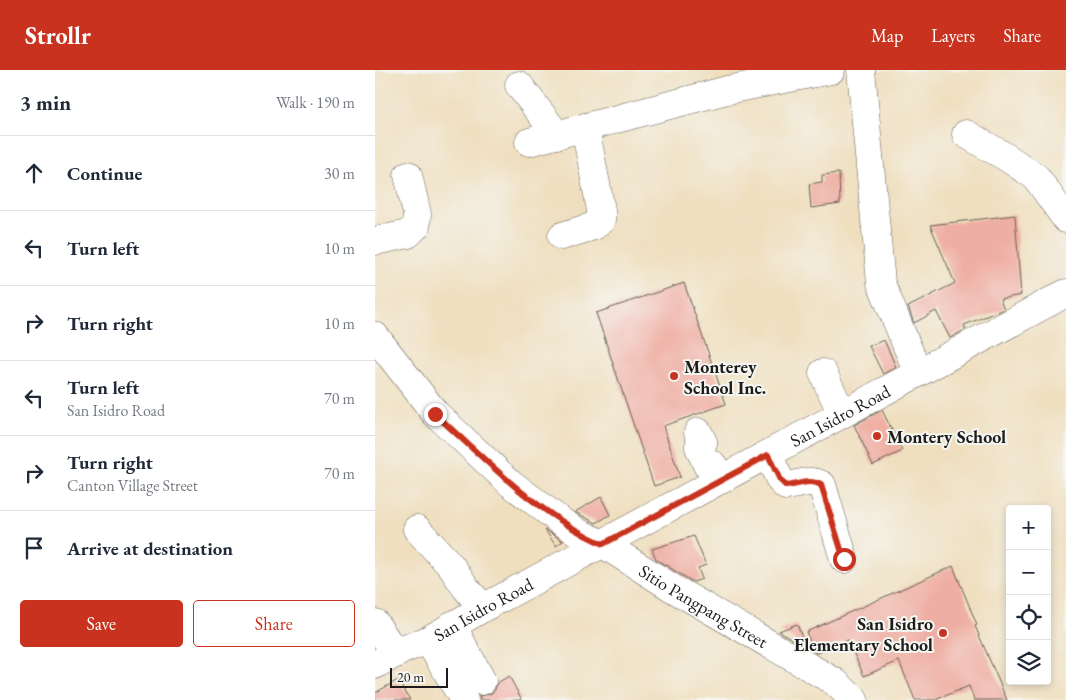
<!DOCTYPE html>
<html lang="en">
<head>
<meta charset="utf-8">
<style>
	:root { --surface:#fff; --page:#f2f2f3; --text:#1f2937; --muted:#747a83; --line:#e0e1e3; --accent:#c8321e }
	body { margin:0; font-family:"EB Garamond",serif; background:var(--page); color:var(--text) }
	.controls { position:absolute; right:15px; bottom:15px; display:grid; overflow:hidden; border-radius:5px; box-shadow:0 2px 8px #0003 }
	.controls button { width:45px; height:45px; display:grid; place-items:center; padding:0; border:0; border-bottom:1px solid var(--line); background:var(--surface); color:var(--text); font:25px sans-serif }
	.scale { position:absolute; left:15px; bottom:12px; width:58px; box-sizing:border-box; padding-left:5px; border:2px solid #1c1c1c; border-top:0; font-size:14px; line-height:18px; white-space:nowrap; color:#1c1c1c; -webkit-text-stroke:4px #f6f6f2; paint-order:stroke }
	.stop { position:absolute; width:15px; height:15px; margin:-11px; border:4px solid #c8321e; border-radius:50%; background:#fff }
	.stop.end { background:#c8321e; border-color:#fff; box-shadow:0 1px 5px #0008 }
	.list { margin:0; padding:0; list-style:none }
	h2 { display:flex; justify-content:space-between; align-items:center; height:65px; margin:0; padding:0 20px; font-size:21px }
	h2 small { font-size:16px; font-weight:400; color:var(--muted) }
	.list li { display:grid; grid-template-columns:32px 1fr auto; gap:15px; align-items:center; box-sizing:border-box; height:75px; padding:0 20px; border-top:1px solid var(--line) }
	.list b { display:block; font-size:19px; white-space:nowrap }
	.list p { margin:0; font-size:16px; white-space:nowrap; color:var(--muted) }
	.list em { font-size:16px; font-style:normal; color:var(--muted) }
	.actions { display:flex; gap:10px; padding:15px 20px }
	.actions a { flex:1; padding:11px 0; border:1px solid var(--accent); border-radius:5px; text-align:center; font-size:18px; color:var(--accent) }
	.actions .main { background:var(--accent); color:#fff }
	.icon { flex:none; width:28px; height:28px; fill:none; stroke:currentColor; stroke-width:2; stroke-linecap:round; stroke-linejoin:round }
	.map { position:relative; flex:none; width:691px; height:630px; overflow:hidden }
	header { display:flex; align-items:center; gap:30px; box-sizing:border-box; height:70px; padding:0 25px; background:var(--accent); color:#fff }
	header strong { font-size:24px }
	nav { display:flex; gap:28px; margin-inline-start:auto; font-size:18px }
	main { display:flex }
	aside { flex:1; background:var(--surface) }
	.map>svg:first-child { display:block }
	.building { fill:#efaea3 }
	.lines { fill:none; stroke-linecap:round; stroke-linejoin:round }
	.minor-casing { stroke:#666055; stroke-width:29 }
	.minor { stroke:#fff; stroke-width:28 }
	.route { stroke:#c8321e; stroke-width:6 }
	.poi-dot { fill:#c8321e; stroke:#f6f6f2; stroke-width:2 }
	.labels { text-anchor:middle; dominant-baseline:central; stroke-width:4; stroke-linejoin:round; paint-order:stroke }
	.poi-label { font-size:18px; font-weight:bold; fill:#1c1c1c; stroke:#f6f6f2; text-anchor:start }
	.street-label { font-size:18px; fill:#1c1c1c; stroke:#f6f6f2 }
</style>
</head>
<body>
<header>
<strong>Strollr</strong>
<nav><a>Map</a><a>Layers</a><a>Share</a></nav>
</header>
<main>
<aside>
<h2>3 min<small>Walk · 190 m</small></h2>
<ul class="list">
<li><svg class="icon" aria-label="ahead" viewBox="0 0 24 24"><path d="M12 20V5M6 11l6-6 6 6"/></svg><div><b>Continue</b></div><em>30 m</em></li>
<li><svg class="icon" aria-label="left" viewBox="0 0 24 24"><path d="M17 20v-9H6M10 6l-5 5 5 5"/></svg><div><b>Turn left</b></div><em>10 m</em></li>
<li><svg class="icon" aria-label="right" viewBox="0 0 24 24"><path d="M7 20v-9h11M14 6l5 5-5 5"/></svg><div><b>Turn right</b></div><em>10 m</em></li>
<li><svg class="icon" aria-label="left" viewBox="0 0 24 24"><path d="M17 20v-9H6M10 6l-5 5 5 5"/></svg><div><b>Turn left</b><p>San Isidro Road</p></div><em>70 m</em></li>
<li><svg class="icon" aria-label="right" viewBox="0 0 24 24"><path d="M7 20v-9h11M14 6l5 5-5 5"/></svg><div><b>Turn right</b><p>Canton Village Street</p></div><em>70 m</em></li>
<li><svg class="icon" aria-label="arrive" viewBox="0 0 24 24"><path d="M6 21V4h12l-3 4 3 4H6"/></svg><div><b>Arrive at destination</b></div></li>
</ul>
<div class="actions"><a class="main">Save</a><a>Share</a></div>
</aside>
<div class="map">
<svg width="691" height="630" viewBox="0 0 691 630">
	<rect width="100%" height="100%" fill="#f6f6f2"/>
	<filter id="ink" filterUnits="userSpaceOnUse"><feTurbulence type="fractalNoise" baseFrequency=".02" numOctaves="2"/><feDisplacementMap in="SourceGraphic" scale="10" xChannelSelector="R" yChannelSelector="G"/><feConvolveMatrix kernelMatrix="1 2 1 2 8 2 1 2 1" color-interpolation-filters="sRGB"/></filter>
	<filter id="wash" filterUnits="userSpaceOnUse"><feTurbulence type="fractalNoise" baseFrequency=".0096" numOctaves="4" result="noise"/><feDisplacementMap in="SourceGraphic" scale="20" xChannelSelector="R" yChannelSelector="G"/><feGaussianBlur stdDeviation="1.12" result="paint"/><feColorMatrix in="noise" values="0 0 0 0 0 0 0 0 0 0 0 0 0 0 0 0 0 1.4 0 .05"/><feComposite in="paint" operator="in"/></filter>
	<g filter="url(#wash)">
		<rect width="100%" height="100%" fill="#efdfbf"/>
		<g id="blocks">
			<path class="building" d="M 464,103 L 465,134 L 436,138 L 434,114 L 447,112 L 447,105 Z
				M 640,145 L 646,225 L 625,229 L 629,239 L 589,255 L 591,259 L 575,268 L 561,241 L 539,253 L 533,237 L 580,213 L 555,155 Z
				M 309,213 L 351,334 L 288,356 L 305,407 L 279,416 L 221,243 Z
				M 509,270 L 521,297 L 508,304 L 494,276 Z
				M 507,340 L 527,381 L 498,395 L 479,355 Z
				M 226,427 L 235,445 L 221,453 L 200,442 Z
				M 170,460 L 171,460 L 188,471 L 181,476 Z
				M 319,466 L 331,495 L 323,498 L 327,509 L 318,512 L 294,497 L 292,494 L 290,495 L 281,489 L 277,479 Z
				M 578,496 L 602,555 L 600,556 L 632,630 L 599,630 L 594,616 L 560,630 L 540,630 L 524,591 L 489,606 L 473,570 L 442,583 L 440,583 L 431,562 Z
				M 422,554 L 430,574 L 427,575 L 404,561 Z
				M 134,606 L 147,630 L 105,630 L 104,626 L 115,624 L 120,620 L 122,613 Z
				M 23,610 L 35,630 L 0,630 L 0,623 Z"/>
		</g>
	</g>
	<g filter="url(#ink)">
		<use href="#blocks" fill-opacity="0" stroke="#666055" stroke-width="1"/>
		<g class="lines">
			<g class="minor-casing">
				<g id="minor">
					<path d="M 486,0 L 506,213 L 543,303"/>
					<path d="M 144,15 L 182,65"/>
					<path d="M 591,64 L 631,87 L 661,107 L 691,149"/>
					<path d="M 154,72 L 352,20 L 456,0"/>
					<path d="M 187,166 L 219,156 L 226,150 L 226,140 L 210,57"/>
					<path d="M 0,171 L 33,164 L 41,156 L 42,144 L 33,105"/>
					<path id="s1" d="M 0,266 L 60,343 L 134,412 L 184,450 L 204,463 L 228,474 L 299,519 L 460,612 L 479,630"/>
					<path d="M 448,303 L 467,344"/>
					<path d="M 323,362 L 328,372 L 324,377 L 332,395 L 338,395 L 346,410"/>
					<path d="M 393,385 L 405,410 L 411,416 C 423,415 435,408 447,415 L 469,489"/>
					<path d="M 42,459 L 76,496 L 91,518 L 108,538"/>
					<path d="M 0,553 L 21,584"/>
					<path d="M 77,555 L 107,611"/>
					<path d="M 53,570 L 89,630"/>
					<path id="s2" d="M 0,595 L 27,580 L 53,570 L 108,538 L 691,223"/>
				</g>
			</g>
			<use href="#minor" class="minor"/>
		</g>
	</g>
	<g class="lines" filter="url(#ink)">
		<path class="route" d="M 60,344 C 112,391 163,445 228,474 L 393,385 L 405,410 L 411,416 C 423,415 435,408 446,415 L 469,489"/>
	</g>
	<g class="poi-dot">
		<circle cx="299" cy="306" r="5"/>
		<circle cx="502" cy="366" r="5"/>
		<circle cx="568" cy="563" r="5"/>
	</g>
	<g class="labels">
		<g class="poi-label">
			<text x="309" y="296">Monterey<tspan x="309" dy="21">School Inc.</tspan></text>
			<text x="512" y="366">Montery School</text>
			<text x="558" y="553" text-anchor="end">San Isidro<tspan x="558" dy="21">Elementary School</tspan></text>
		</g>
		<g class="street-label">
			<text stroke="none"><textPath href="#s2" startOffset="528">San Isidro Road</textPath></text>
			<text stroke="none"><textPath href="#s1" startOffset="430">Sitio Pangpang Street</textPath></text>
			<text stroke="none"><textPath href="#s2" startOffset="122">San Isidro Road</textPath></text>
		</g>
	</g>
</svg>
<div class="controls">
<button>+</button>
<button>−</button>
<button><svg class="icon" aria-label="locate" viewBox="0 0 24 24"><circle cx="12" cy="12" r="6"/><path d="M12 2v4M12 18v4M2 12h4M18 12h4"/></svg></button>
<button><svg class="icon" aria-label="layers" viewBox="0 0 24 24"><path d="M12 4l9 5-9 5-9-5zM3 14l9 5 9-5"/></svg></button>
</div>
<div class="scale">20 m</div>
<div class="stop" style="left:469px;top:489px"></div>
<div class="stop end" style="left:60px;top:344px"></div>
</div>
</main>
</body>
</html>
